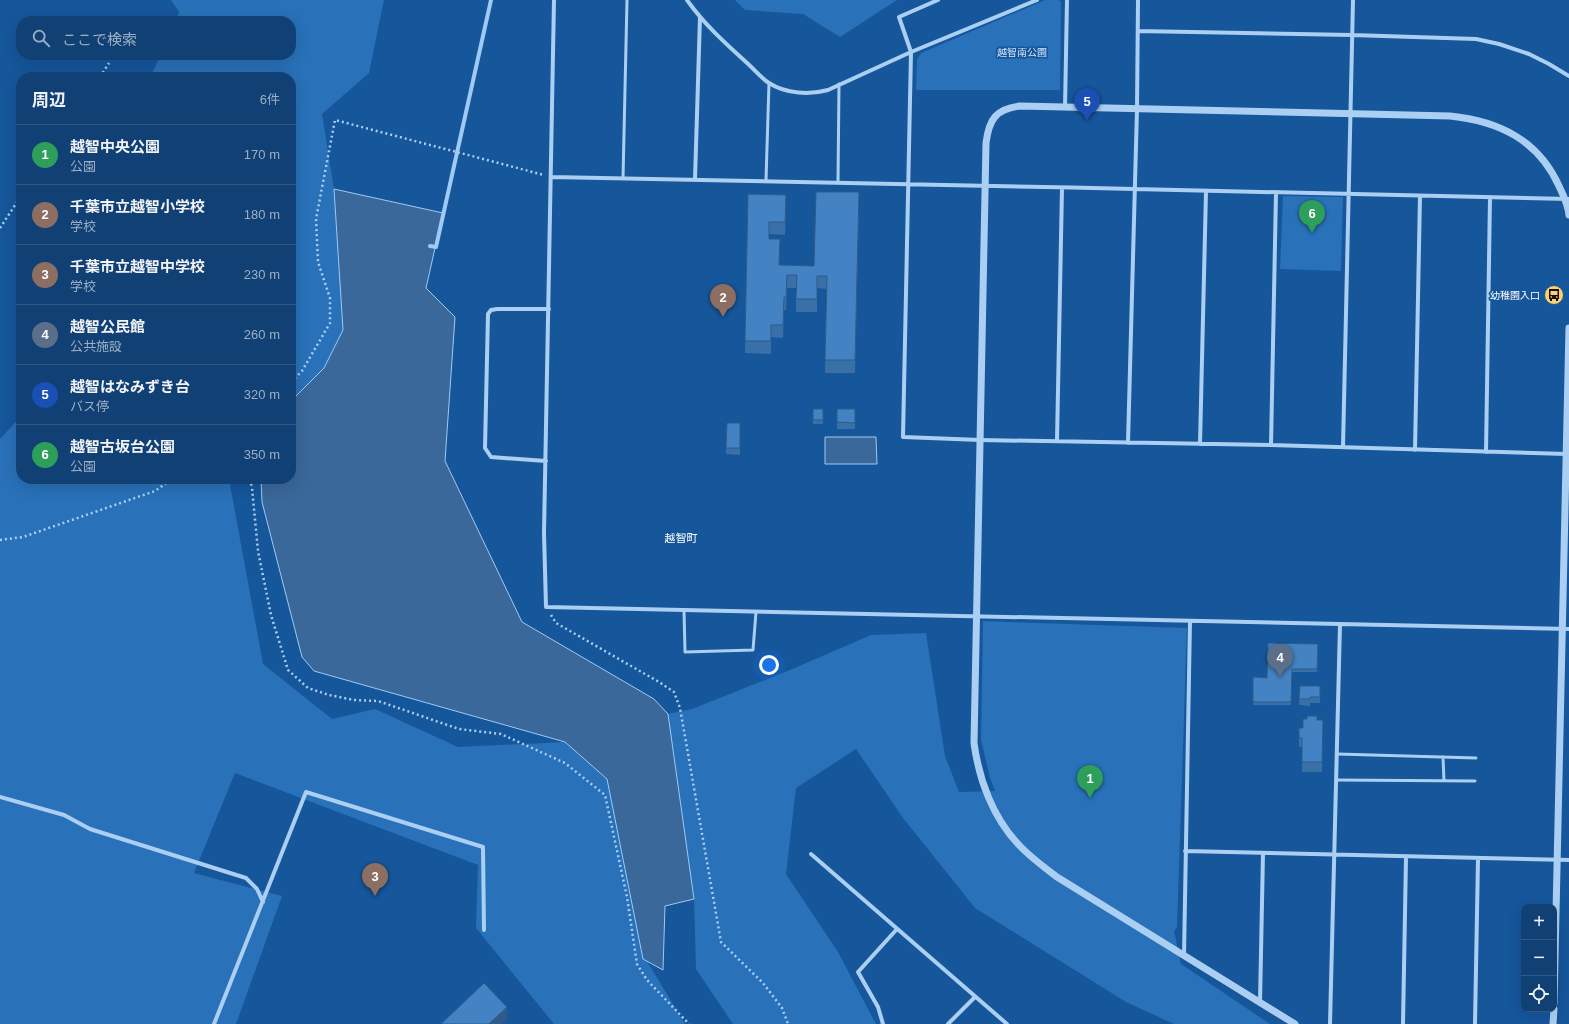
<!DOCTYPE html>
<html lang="ja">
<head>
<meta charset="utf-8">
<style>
	:root { --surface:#104074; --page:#194779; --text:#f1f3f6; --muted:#9cafc5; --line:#305986; --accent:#ffce6d }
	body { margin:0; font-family:Arial,"Noto Sans JP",sans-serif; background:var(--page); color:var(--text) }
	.controls { position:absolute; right:12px; bottom:12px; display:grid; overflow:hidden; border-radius:8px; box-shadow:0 4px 16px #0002 }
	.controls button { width:36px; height:36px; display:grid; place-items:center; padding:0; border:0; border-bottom:1px solid var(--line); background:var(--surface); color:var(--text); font:20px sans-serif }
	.you { position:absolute; left:769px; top:665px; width:14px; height:14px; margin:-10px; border:3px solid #fff; border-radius:50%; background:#1a73e8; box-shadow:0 0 0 6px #1a73e833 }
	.badge { display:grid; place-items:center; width:26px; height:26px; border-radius:50%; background:var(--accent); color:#fff; font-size:13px; font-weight:700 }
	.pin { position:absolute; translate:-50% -33px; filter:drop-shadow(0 1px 2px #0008) }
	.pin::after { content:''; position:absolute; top:21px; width:14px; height:12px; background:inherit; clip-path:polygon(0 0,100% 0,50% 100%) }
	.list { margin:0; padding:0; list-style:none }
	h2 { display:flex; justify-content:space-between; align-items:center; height:52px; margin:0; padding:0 16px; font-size:17px }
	h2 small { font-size:13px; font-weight:400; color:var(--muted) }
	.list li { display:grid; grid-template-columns:26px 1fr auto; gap:12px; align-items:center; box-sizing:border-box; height:60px; padding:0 16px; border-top:1px solid var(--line) }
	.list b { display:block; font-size:15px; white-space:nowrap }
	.list p { margin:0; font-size:13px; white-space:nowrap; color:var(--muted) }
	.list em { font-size:13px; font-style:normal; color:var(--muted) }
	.icon { flex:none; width:22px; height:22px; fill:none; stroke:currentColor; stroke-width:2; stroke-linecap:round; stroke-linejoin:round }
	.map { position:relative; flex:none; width:1569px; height:1024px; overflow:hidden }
	.search { position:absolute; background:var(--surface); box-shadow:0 4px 16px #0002; left:16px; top:16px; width:280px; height:44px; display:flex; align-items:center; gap:10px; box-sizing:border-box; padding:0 14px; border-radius:16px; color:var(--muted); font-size:15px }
	.panel { position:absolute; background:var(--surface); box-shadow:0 4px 16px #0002; left:16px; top:72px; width:280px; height:412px; border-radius:16px }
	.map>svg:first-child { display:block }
	.green { fill:#2971b8 }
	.water { fill:#3a689a; stroke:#9ecaf5 }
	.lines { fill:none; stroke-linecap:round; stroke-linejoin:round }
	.stream { stroke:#9ecaf5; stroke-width:4 }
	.path { stroke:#abcff2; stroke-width:2.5; stroke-dasharray:2 3; stroke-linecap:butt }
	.service { stroke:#abcff2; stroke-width:3 }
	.minor { stroke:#abcff2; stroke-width:4 }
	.tertiary { stroke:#abcff2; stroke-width:7 }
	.wall { fill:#3a70a8 }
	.shaded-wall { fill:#2f5b88 }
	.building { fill:#4382c3; stroke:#2f5b88 }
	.labels { text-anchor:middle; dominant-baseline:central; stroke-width:3.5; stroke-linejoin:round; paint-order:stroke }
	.park-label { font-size:10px; fill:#d3e8fd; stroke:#16569b }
	.poi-label { font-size:10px; fill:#fff; stroke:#16569b; text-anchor:end }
	.neighbourhood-label { font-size:11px; fill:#fff; stroke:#16569b }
</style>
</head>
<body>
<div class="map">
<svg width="1569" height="1024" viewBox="0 0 1569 1024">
	<rect width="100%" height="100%" fill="#16569b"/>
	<path class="green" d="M 171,0 L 384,0 L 369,73 L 322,114 L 334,189 L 343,330 L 324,368 L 291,401 L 291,77 L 150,77 L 161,55 L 291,55 L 291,21 L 176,21 L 179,12 Z
		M 735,0 L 897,0 L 840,37 L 803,14 L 745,10 Z
		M 1045,0 L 1059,0 L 1061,2 L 1060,90 L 916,90 L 917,60 L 921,53 Z
		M 1283,196 L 1343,197 L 1341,271 L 1280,269 Z
		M 21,416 L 21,479 L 229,479 L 263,664 L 332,719 L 375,709 L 458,747 L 565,742 L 607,779 L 642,953 L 685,1024 L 554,1024 L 476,928 L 478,865 L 235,773 L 194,873 L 282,896 L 236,1024 L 0,1024 L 0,439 Z
		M 983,621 L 1187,628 L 1177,927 L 1174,931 L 1181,964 L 1270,1024 L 1174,1024 L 1126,1002 L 975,908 L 903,818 L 856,749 L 796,788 L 786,874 L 838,952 L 876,1024 L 733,1024 L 696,969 L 694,899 L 668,714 L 692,709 L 790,670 L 871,635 L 926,633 L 945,756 L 959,792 L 995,791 L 990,778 L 981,740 Z"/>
	<path class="water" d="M 334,189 L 443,213 L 426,288 L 455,317 L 445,461 L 522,622 L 654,699 L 668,714 L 694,899 L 665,906 L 663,970 L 643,959 L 607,779 L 565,742 L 314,671 L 302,657 L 262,502 L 261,479 L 291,479 L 291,401 L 324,368 L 343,330 Z
		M 825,437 L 876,437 L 877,464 L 825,464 Z"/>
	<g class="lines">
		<path class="stream" d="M 430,246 L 436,247 L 491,0"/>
		<path class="path" d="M 100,77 L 109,63
			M 0,228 L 21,196
			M 291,382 L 302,371 L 330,323 L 330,298 L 318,262 L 316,219 L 335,120 L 544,175
			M 250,479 L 252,488 L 258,551 L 271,615 L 288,670 L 308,688 L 329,695 L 354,700 L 378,701 L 459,729 L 501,734 L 565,763 L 605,795 L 627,897 L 637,964 L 647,980 L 689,1024
			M 0,540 L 23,537 L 155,491 L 172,479
			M 551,615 L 556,623 L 659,682 L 674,692 L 680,708 L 721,942 L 763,983 L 782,1008 L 788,1024"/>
		<path class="service" d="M 623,178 L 627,0
			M 766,180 L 769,83
			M 838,182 L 839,84
			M 684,610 L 685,652 L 753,650 L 756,612
			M 1337,754 L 1476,758
			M 1443,757 L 1444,781
			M 1336,780 L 1475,781"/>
		<path class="minor" d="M 554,0 L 544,533 L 546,607 L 1569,629
			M 687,0 C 704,24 725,43 746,62 C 754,69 761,78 769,83 C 786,94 810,95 828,90 L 911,52 L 1037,0
			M 938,0 L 899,17 L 911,52 L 903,437 L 980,440 L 1271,445 L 1567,454
			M 1138,31 L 1352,35 L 1476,39 L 1499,44 L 1529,54 L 1549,64 L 1569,76
			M 1065,108 L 1067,0
			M 551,177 C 890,182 1230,192 1569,199
			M 695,179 L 700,17
			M 1057,441 L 1062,188
			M 1128,443 L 1137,109 L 1138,0
			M 1200,444 L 1206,191
			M 1271,445 L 1276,193
			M 1343,447 L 1353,0
			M 1415,450 L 1420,196
			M 1486,452 L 1490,197
			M 546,461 L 491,457 L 485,448 L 488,314 L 491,310 L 497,309 L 549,309
			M 0,797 L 64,815 L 90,829 L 246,878 L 257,889 L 263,902
			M 1185,851 L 1569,860
			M 811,854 L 1007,1024
			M 1184,955 L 1190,621
			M 1260,1002 L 1263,853
			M 214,1024 L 306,792 L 483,847 L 484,930
			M 883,1024 L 878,1007 L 858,972 L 897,929
			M 948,1024 L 975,997
			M 1330,1024 L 1340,624
			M 1403,1024 L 1406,857
			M 1475,1024 L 1478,859"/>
		<path class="tertiary" d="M 1554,1003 L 1569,328
			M 1295,1024 L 1057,877 C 1044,867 1030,857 1019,845 C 993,818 979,780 974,743 L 986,143 C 989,119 996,109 1020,106 L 1450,116 C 1499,121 1538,140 1559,186 C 1563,195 1568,204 1569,215
			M 1553,1024 L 1554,1009"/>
	</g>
	<path class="wall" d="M 748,194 L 786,208 L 785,235 L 769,234 L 769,239 L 779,265 L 814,266 L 859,205 L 855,373 L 825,373 L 827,289 L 817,288 L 817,312 L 796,312 L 796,288 L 787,288 L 786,310 L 784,310 L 783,338 L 771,337 L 771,354 L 745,353 Z
		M 813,409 L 823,409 L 823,424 L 813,424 Z
		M 837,409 L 855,409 L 855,429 L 837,429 Z
		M 727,423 L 740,423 L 740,455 L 726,454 Z
		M 1318,644 L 1317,672 L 1292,672 L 1291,705 L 1253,705 L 1253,677 L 1267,678 Z
		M 1300,686 L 1320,686 L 1320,703 L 1310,703 L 1310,706 L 1299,705 Z
		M 1317,720 L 1323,720 L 1322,772 L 1302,772 L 1302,747 L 1299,747 L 1299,728 L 1303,728 Z"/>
	<path class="shaded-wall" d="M 507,1007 L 507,1020 L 502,1024 L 489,1024 Z"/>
	<path class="building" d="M 816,192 L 859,192 L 855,360 L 825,360 L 827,276 L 817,276 L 817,299 L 796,299 L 797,275 L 787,275 L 786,297 L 784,297 L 783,325 L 771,325 L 771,341 L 745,341 L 748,194 L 786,195 L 785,222 L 769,222 L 769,239 L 780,239 L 779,265 L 814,266 Z
		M 813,409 L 823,409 L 823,420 L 813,420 Z
		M 837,409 L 855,409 L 855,423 L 837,422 Z
		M 727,423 L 740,423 L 740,448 L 726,448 Z
		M 1268,643 L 1318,644 L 1317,669 L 1292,669 L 1291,702 L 1253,702 L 1253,677 L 1267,678 Z
		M 1300,686 L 1320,686 L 1320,697 L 1310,697 L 1310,699 L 1299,699 Z
		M 1307,716 L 1317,716 L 1317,720 L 1323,720 L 1322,762 L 1302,762 L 1302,738 L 1299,738 L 1299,728 L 1303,728 L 1303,719 L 1307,719 Z
		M 484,983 L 507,1007 L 489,1024 L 441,1024 Z"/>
	<defs>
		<g id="bus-disc" transform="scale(1)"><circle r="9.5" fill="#ffce6d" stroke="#16569b"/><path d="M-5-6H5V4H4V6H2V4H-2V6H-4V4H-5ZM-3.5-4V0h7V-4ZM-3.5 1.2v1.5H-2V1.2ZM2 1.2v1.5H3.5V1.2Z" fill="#111"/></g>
	</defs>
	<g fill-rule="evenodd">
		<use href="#bus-disc" x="1554" y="295"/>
	</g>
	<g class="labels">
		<g class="park-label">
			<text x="1022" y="52">越智南公園</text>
		</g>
		<g class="poi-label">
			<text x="1540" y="295">幼稚園入口</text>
		</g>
		<g class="neighbourhood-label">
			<text x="681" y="538">越智町</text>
		</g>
	</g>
</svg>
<div class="controls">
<button>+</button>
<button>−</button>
<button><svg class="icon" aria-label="locate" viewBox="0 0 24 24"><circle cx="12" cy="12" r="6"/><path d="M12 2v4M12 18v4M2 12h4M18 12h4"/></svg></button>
</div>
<div class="you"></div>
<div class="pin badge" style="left:1090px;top:798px;background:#2e9e5b">1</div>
<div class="pin badge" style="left:723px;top:317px;background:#8d6e63">2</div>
<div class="pin badge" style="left:375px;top:896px;background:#8d6e63">3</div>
<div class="pin badge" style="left:1280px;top:677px;background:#5c6f8a">4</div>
<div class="pin badge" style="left:1087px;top:121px;background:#1a4fb4">5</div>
<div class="pin badge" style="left:1312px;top:233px;background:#2e9e5b">6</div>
<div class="search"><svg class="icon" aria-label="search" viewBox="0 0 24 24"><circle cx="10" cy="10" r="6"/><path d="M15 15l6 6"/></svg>ここで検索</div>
<section class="panel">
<h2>周辺<small>6件</small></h2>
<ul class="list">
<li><span class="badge" style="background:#2e9e5b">1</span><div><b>越智中央公園</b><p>公園</p></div><em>170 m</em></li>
<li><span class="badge" style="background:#8d6e63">2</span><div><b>千葉市立越智小学校</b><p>学校</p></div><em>180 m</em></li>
<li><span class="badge" style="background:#8d6e63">3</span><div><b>千葉市立越智中学校</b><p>学校</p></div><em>230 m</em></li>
<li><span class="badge" style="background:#5c6f8a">4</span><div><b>越智公民館</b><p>公共施設</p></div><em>260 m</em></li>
<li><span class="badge" style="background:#1a4fb4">5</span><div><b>越智はなみずき台</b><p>バス停</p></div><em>320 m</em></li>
<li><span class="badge" style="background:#2e9e5b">6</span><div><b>越智古坂台公園</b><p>公園</p></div><em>350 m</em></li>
</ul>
</section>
</div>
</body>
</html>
